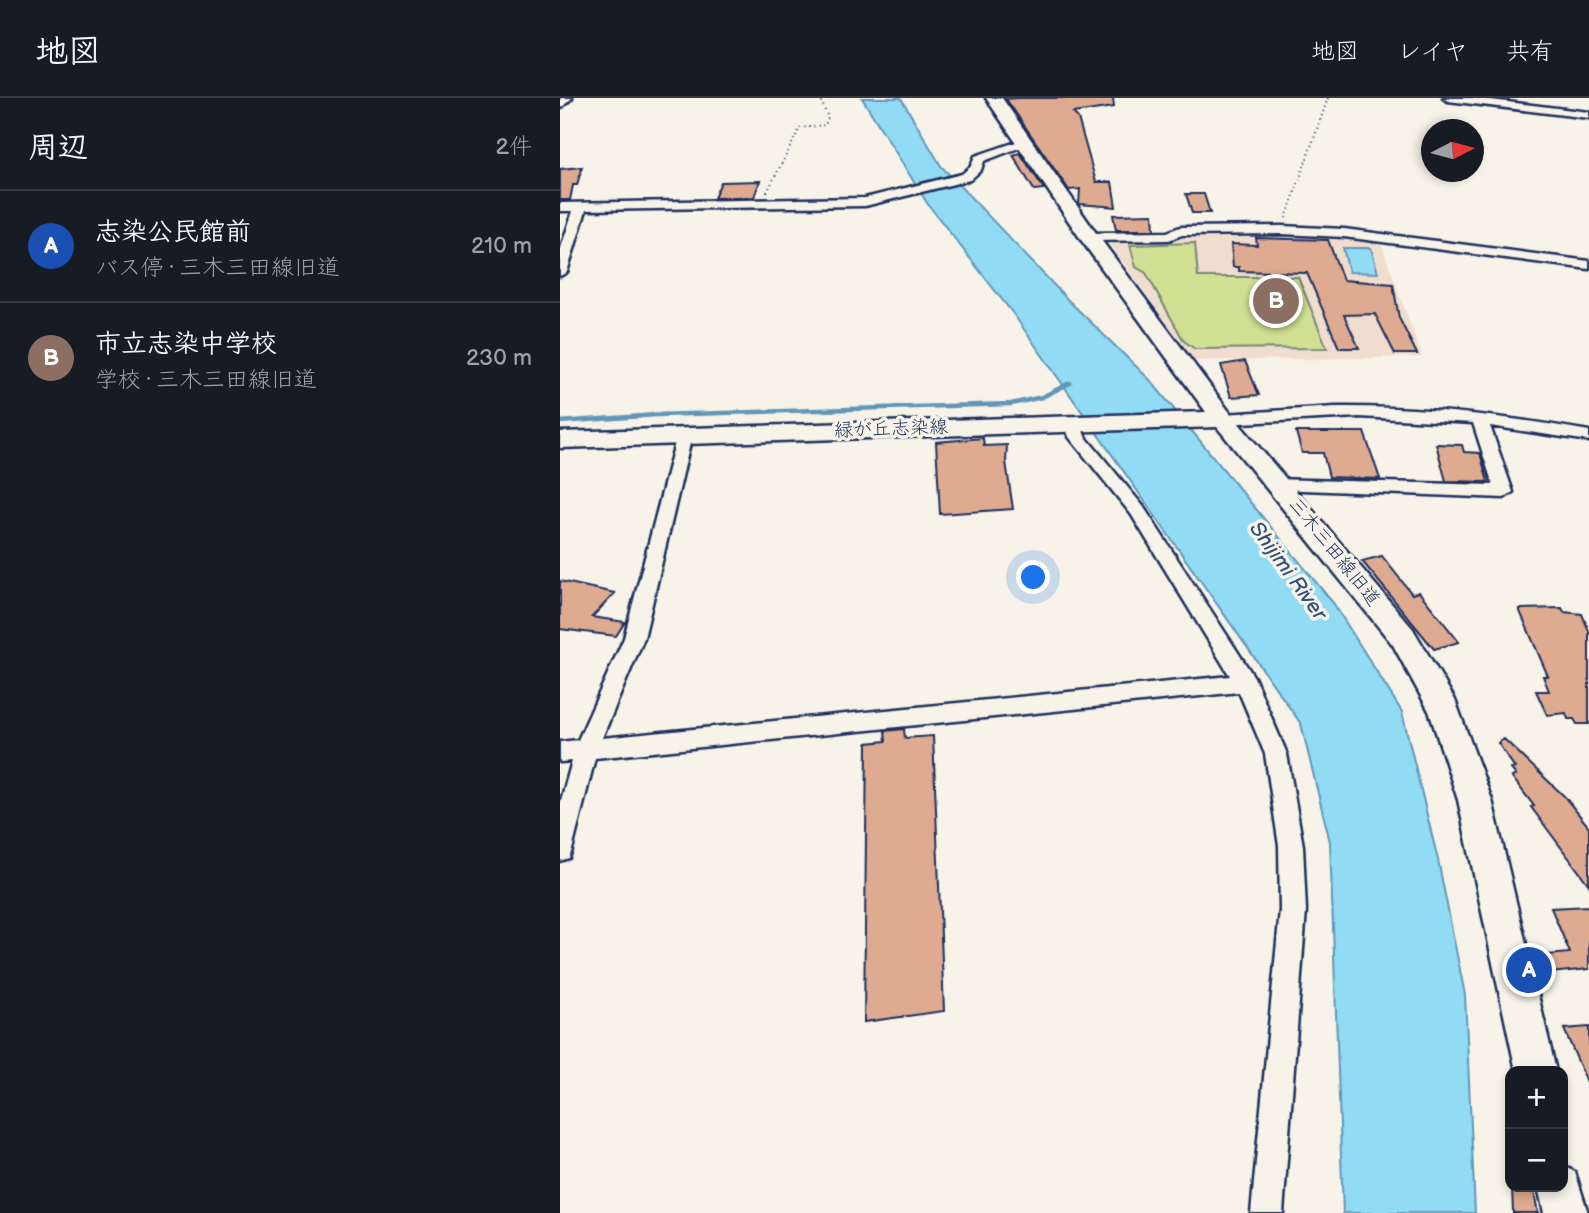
<!DOCTYPE html>
<html lang="ja">
<head>
<meta charset="utf-8">
<style>
	:root { --surface:#171b24; --page:#20242c; --text:#f1f3f6; --muted:#9ea1a6; --line:#363941; --accent:#919bb2 }
	body { margin:0; font-family:"Balsamiq Sans","Klee One",sans-serif; background:var(--page); color:var(--text) }
	.controls { position:absolute; right:21px; bottom:21px; display:grid; overflow:hidden; border-radius:14px; box-shadow:0 4px 10px #0003 }
	.controls button { width:63px; height:63px; display:grid; place-items:center; padding:0; border:0; border-bottom:2px solid var(--line); background:var(--surface); color:var(--text); font:35px sans-serif }
	.compass { position:absolute; left:861px; top:21px; width:63px; height:63px; border-radius:50%; background:var(--surface); box-shadow:0 4px 10px #0003; rotate:84deg }
	.you { position:absolute; left:474px; top:480px; width:24px; height:24px; margin:-18px; border:5px solid #fff; border-radius:50%; background:#1a73e8; box-shadow:0 0 0 10px #1a73e833 }
	.badge { display:grid; place-items:center; width:46px; height:46px; border-radius:50%; background:var(--accent); color:#fff; font-size:23px; font-weight:700 }
	.pin { position:absolute; translate:-50% -50%; border:4px solid #fff; box-shadow:0 2px 7px #0006 }
	.list { margin:0; padding:0; list-style:none }
	h2 { display:flex; justify-content:space-between; align-items:center; height:91px; margin:0; padding:0 28px; font-size:30px }
	h2 small { font-size:23px; font-weight:400; color:var(--muted) }
	.list li { display:grid; grid-template-columns:46px 1fr auto; gap:21px; align-items:center; box-sizing:border-box; height:112px; padding:0 28px; border-top:2px solid var(--line) }
	.list b { display:block; font-size:26px; white-space:nowrap }
	.list p { margin:0; font-size:23px; white-space:nowrap; color:var(--muted) }
	.list em { font-size:23px; font-style:normal; color:var(--muted) }
	.map { position:relative; flex:none; width:1029px; height:1115px; overflow:hidden }
	header { display:flex; align-items:center; gap:42px; box-sizing:border-box; height:98px; padding:0 35px; background:var(--surface); border-bottom:2px solid var(--line) }
	header strong { font-size:33px }
	nav { display:flex; gap:38px; margin-inline-start:auto; font-size:24px }
	main { display:flex }
	aside { flex:1; background:var(--surface) }
	.map>svg:first-child { display:block }
	.built { fill:#f0ddce }
	.green { fill:#d1e093; stroke:#768878; stroke-width:2 }
	.water { fill:#92dbf4; stroke:#6296b8; stroke-width:2 }
	.lines { fill:none; stroke-linecap:round; stroke-linejoin:round }
	.stream { stroke:#6296b8; stroke-width:4.5 }
	.building { fill:#deab91; stroke:#1b2f5e; stroke-width:2 }
	.street-casing { stroke:#1b2f5e; stroke-width:5 }
	.secondary-casing { stroke:#1b2f5e; stroke-width:5 }
	.path { stroke:#1b2f5e; stroke-width:2; stroke-dasharray:1 3.5; stroke-linecap:butt }
	.street { fill:#f7f3e8; fill-rule:evenodd }
	.secondary { fill:#f7f3e8; fill-rule:evenodd }
	.labels { text-anchor:middle; dominant-baseline:central; stroke-width:7; stroke-linejoin:round; paint-order:stroke }
	.street-label { font-size:19px; fill:#1b2f5e; stroke:#f7f3e8 }
	.water-label { font-size:21px; font-style:italic; fill:#33517c; stroke:#f7f3e8 }
</style>
</head>
<body>
<header>
<strong>地図</strong>
<nav><a>地図</a><a>レイヤ</a><a>共有</a></nav>
</header>
<main>
<aside>
<h2>周辺<small>2件</small></h2>
<ul class="list">
<li><span class="badge" style="background:#1a4fb4">A</span><div><b>志染公民館前</b><p>バス停 · 三木三田線旧道</p></div><em>210 m</em></li>
<li><span class="badge" style="background:#8d6e63">B</span><div><b>市立志染中学校</b><p>学校 · 三木三田線旧道</p></div><em>230 m</em></li>
</ul>
</aside>
<div class="map">
<svg width="1029" height="1115" viewBox="0 0 1029 1115">
	<rect width="100%" height="100%" fill="#f7f3e8"/>
	<filter id="ink" filterUnits="userSpaceOnUse"><feTurbulence type="fractalNoise" baseFrequency=".0143" numOctaves="2"/><feDisplacementMap in="SourceGraphic" scale="14" xChannelSelector="R" yChannelSelector="G"/><feConvolveMatrix kernelMatrix="1 2 1 2 8 2 1 2 1" color-interpolation-filters="sRGB"/></filter>
	<g filter="url(#ink)">
		<path class="built" d="M 725,138 L 786,140 L 822,148 L 862,259 L 634,263 L 547,142 Z"/>
		<path class="green" d="M 635,145 L 638,179 L 738,179 L 767,250 L 635,251 L 624,243 L 586,175 L 576,169 L 570,147 Z"/>
		<path class="water" d="M 302,0 L 341,0 L 381,68 L 509,203 L 590,282 L 774,506 L 842,614 L 878,762 L 905,897 L 915,1115 L 783,1115 L 770,744 L 741,626 L 454,217 L 367,105 Z
			M 783,150 L 811,150 L 818,175 L 789,174 Z"/>
		<g class="lines">
			<path class="stream" d="M 0,324 L 96,317 L 451,306 L 482,299 L 510,285"/>
		</g>
		<path class="building" d="M 457,0 L 553,0 L 554,9 L 513,15 L 518,20 L 536,84 L 552,84 L 556,109 L 519,106 L 520,91 L 509,92 L 446,1 Z
			M 460,55 L 484,91 L 474,92 L 453,57 Z
			M 22,69 L 17,87 L 13,87 L 10,102 L 0,102 L 0,71 Z
			M 200,83 L 194,99 L 154,100 L 161,84 Z
			M 626,96 L 644,96 L 650,115 L 632,115 Z
			M 593,116 L 594,132 L 556,132 L 553,117 Z
			M 696,140 L 768,142 L 783,182 L 833,186 L 839,220 L 857,256 L 835,256 L 815,216 L 784,217 L 799,250 L 779,250 L 747,175 L 679,173 L 679,169 L 673,169 L 671,146 L 697,147 Z
			M 685,263 L 699,297 L 671,299 L 661,267 Z
			M 736,334 L 804,334 L 820,381 L 769,379 L 763,355 L 742,355 Z
			M 423,340 L 424,348 L 447,347 L 446,364 L 453,411 L 380,416 L 376,344 Z
			M 876,346 L 902,347 L 904,354 L 920,355 L 928,384 L 886,383 Z
			M 822,458 L 852,496 L 859,494 L 899,544 L 874,551 L 802,463 Z
			M 0,483 L 55,495 L 32,519 L 65,524 L 56,538 L 0,531 Z
			M 1002,510 L 1004,514 L 1022,516 L 1029,533 L 1029,626 L 1017,626 L 1014,621 L 1008,621 L 1006,615 L 987,617 L 976,593 L 989,593 L 983,578 L 988,578 L 959,511 Z
			M 344,631 L 345,640 L 373,638 L 384,913 L 304,924 L 307,645 L 326,643 L 325,633 Z
			M 944,641 L 1004,698 L 1029,729 L 1029,787 L 971,709 L 974,708 L 952,679 L 956,677 L 951,671 L 955,670 L 938,645 Z
			M 1029,808 L 1029,871 L 990,875 L 988,857 L 1010,855 L 991,810 Z
			M 1029,929 L 1029,989 L 1004,931 Z
			M 952,1089 L 973,1089 L 978,1115 L 953,1115 Z"/>
		<g class="lines">
			<g class="street-casing">
				<path id="street" d="M 1,0 L 12,0 L 0,11 L 0,1 Z
					M 883,0 L 915,0 L 1029,14 L 1029,20 L 888,3 Z
					M 465,41 L 471,44 L 469,46 L 424,63 L 421,72 L 410,82 L 305,108 L 26,112 L 7,174 L 0,178 L 0,153 L 13,113 L 0,113 L 0,105 L 305,100 L 402,76 L 411,68 L 415,58 Z
					M 722,128 L 784,131 L 1029,163 L 1029,171 L 784,139 L 722,136 L 622,137 L 609,142 L 529,143 L 522,139 L 529,135 L 607,134 L 620,129 Z
					M 776,309 C 862,308 945,318 1029,333 L 1029,343 L 930,328 L 953,394 L 944,400 L 718,391 L 709,385 L 712,381 L 933,387 L 913,325 L 799,319 L 663,326 L 655,321 L 663,316 Z
					M 513,321 L 519,322 L 525,338 L 583,408 L 694,579 L 727,656 L 743,748 L 746,812 L 723,1115 L 691,1115 L 720,812 L 719,748 L 705,656 L 679,594 L 35,660 L 12,752 L 9,760 L 0,763 L 0,706 L 12,663 L 0,664 L 0,644 L 18,642 L 64,540 L 118,333 L 130,333 L 132,337 L 84,540 L 42,640 L 670,578 L 571,416 L 509,339 L 505,326 Z"/>
			</g>
			<g class="secondary-casing">
				<path id="secondary" d="M 426,0 L 442,0 L 536,135 L 671,316 L 853,531 L 895,602 L 932,702 L 996,973 L 956,973 L 898,702 L 869,613 L 833,547 L 657,329 L 0,350 L 0,334 L 646,314 L 522,143 Z
					M 1003,1068 L 1015,1074 L 1028,1115 L 984,1115 L 978,1089 L 1003,1089 Z"/>
			</g>
			<path class="path" d="M 207,94 L 240,30 L 265,27 L 268,20 L 260,0
				M 726,120 L 768,0"/>
			<use href="#street" class="street"/>
			<use href="#secondary" class="secondary"/>
		</g>
	</g>
	<g class="labels">
		<g class="street-label">
			<text transform="translate(331 331) rotate(-2)">緑が丘志染線</text>
			<text transform="translate(774 454) rotate(51)">三木三田線旧道</text>
		</g>
		<g class="water-label">
			<text transform="translate(728 473) rotate(54)">Shijimi River</text>
		</g>
	</g>
</svg>
<div class="controls">
<button>+</button>
<button>−</button>
</div>
<svg class="compass" viewBox="-18 -18 36 36"><path d="M0-13l5 13h-10z" fill="#e53935"/><path d="M0 13l5-13h-10z" fill="#9ea1a6"/></svg>
<div class="you"></div>
<div class="pin badge" style="left:969px;top:872px;background:#1a4fb4">A</div>
<div class="pin badge" style="left:716px;top:203px;background:#8d6e63">B</div>
</div>
</main>
</body>
</html>
